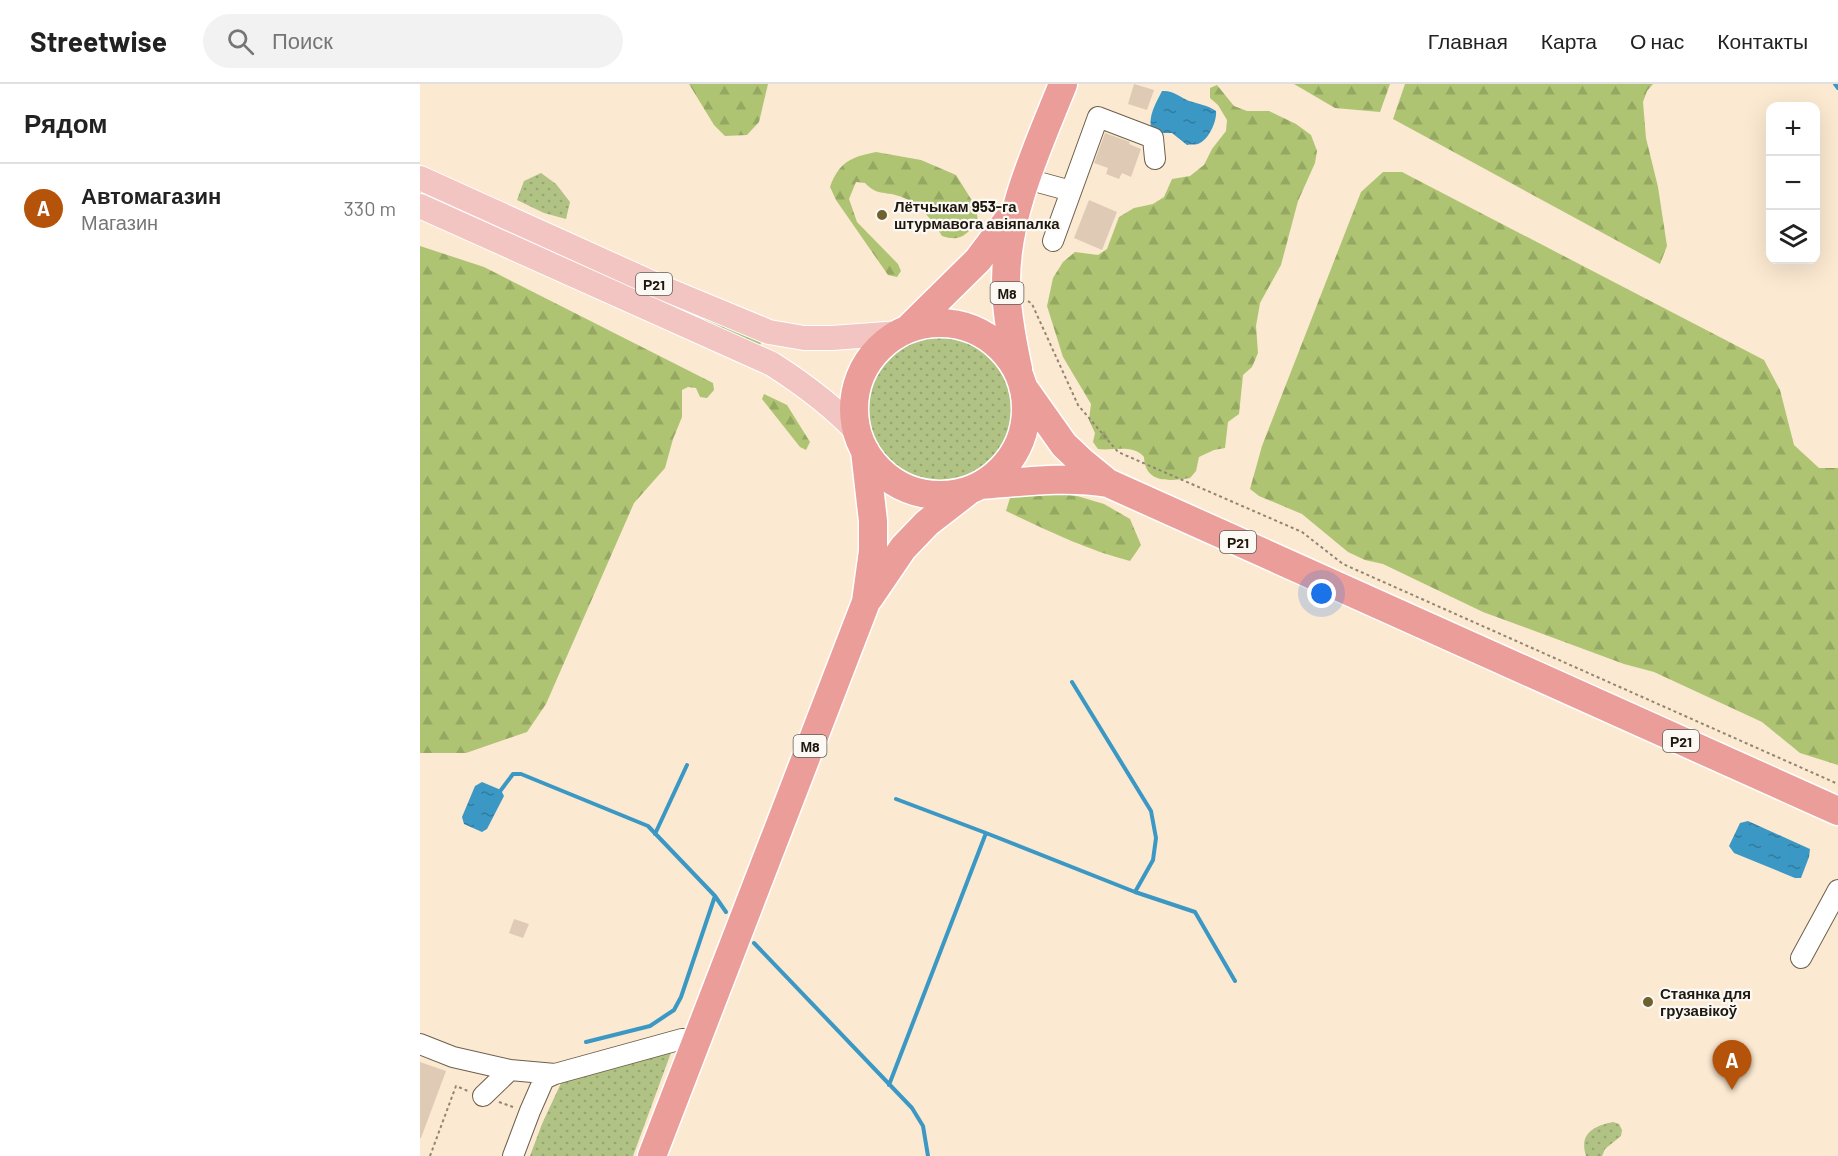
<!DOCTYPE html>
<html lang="ru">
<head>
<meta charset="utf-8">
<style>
	:root { --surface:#fff; --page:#f2f2f2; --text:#222; --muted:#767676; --line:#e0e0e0; --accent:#b45309 }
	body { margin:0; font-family:Barlow,sans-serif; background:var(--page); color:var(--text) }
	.controls { position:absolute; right:18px; top:18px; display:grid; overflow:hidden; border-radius:12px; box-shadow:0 6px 24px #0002 }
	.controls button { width:54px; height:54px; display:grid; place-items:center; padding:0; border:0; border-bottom:2px solid var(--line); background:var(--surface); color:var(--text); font:30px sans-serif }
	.you { position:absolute; left:902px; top:510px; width:21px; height:21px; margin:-15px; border:4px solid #fff; border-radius:50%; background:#1a73e8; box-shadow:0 0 0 9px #1a73e833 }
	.badge { display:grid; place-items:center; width:39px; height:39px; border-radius:50%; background:var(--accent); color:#fff; font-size:20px; font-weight:700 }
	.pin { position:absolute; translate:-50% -50px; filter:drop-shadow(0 2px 3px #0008) }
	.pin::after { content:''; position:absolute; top:32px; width:21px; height:18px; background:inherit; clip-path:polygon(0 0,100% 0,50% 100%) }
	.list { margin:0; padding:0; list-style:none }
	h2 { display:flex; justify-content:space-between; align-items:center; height:78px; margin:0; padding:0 24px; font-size:26px }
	h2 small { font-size:20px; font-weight:400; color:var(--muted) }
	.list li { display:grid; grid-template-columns:39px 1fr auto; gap:18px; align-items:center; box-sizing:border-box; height:90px; padding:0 24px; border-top:2px solid var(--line) }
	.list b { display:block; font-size:22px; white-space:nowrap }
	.list p { margin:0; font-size:20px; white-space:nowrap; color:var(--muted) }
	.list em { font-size:20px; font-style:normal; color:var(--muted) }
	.icon { flex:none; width:33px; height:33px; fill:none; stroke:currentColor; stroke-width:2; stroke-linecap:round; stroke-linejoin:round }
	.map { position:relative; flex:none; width:1418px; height:1072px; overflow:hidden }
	header { display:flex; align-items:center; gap:36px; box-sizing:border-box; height:84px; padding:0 30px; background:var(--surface); border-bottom:2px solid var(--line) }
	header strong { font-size:28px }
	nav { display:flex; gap:33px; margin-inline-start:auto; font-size:21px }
	.search { width:420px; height:54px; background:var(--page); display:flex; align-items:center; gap:15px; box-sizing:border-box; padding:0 21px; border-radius:33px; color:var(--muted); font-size:22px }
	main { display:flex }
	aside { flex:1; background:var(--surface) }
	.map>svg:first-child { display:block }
	.grass { fill:url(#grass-dots) }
	.forest { fill:url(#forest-firs) }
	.water { fill:url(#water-ripples) }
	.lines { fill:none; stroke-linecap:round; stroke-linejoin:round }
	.stream { stroke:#3b98c4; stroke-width:4 }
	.building { fill:#dfcbb5 }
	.minor-casing { stroke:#6e5f4a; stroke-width:22 }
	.major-casing { stroke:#fff; stroke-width:26 }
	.highway-casing { stroke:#fff; stroke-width:31 }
	.path { stroke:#928574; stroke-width:2; stroke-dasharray:3 3; stroke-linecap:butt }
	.minor { stroke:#fff; stroke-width:20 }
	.major { stroke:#f3c5c2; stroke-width:24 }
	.highway { stroke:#eb9e99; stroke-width:28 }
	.poi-dot { fill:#6f612e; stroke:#fcf9f4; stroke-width:2 }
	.labels { text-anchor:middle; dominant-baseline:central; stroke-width:4.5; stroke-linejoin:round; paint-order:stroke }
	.shield { fill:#fcf9f4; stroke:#615c54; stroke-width:1.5 }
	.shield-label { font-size:14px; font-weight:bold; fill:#1e180f }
	.poi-label { font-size:15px; font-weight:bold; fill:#1e180f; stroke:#fcf9f4; text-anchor:start }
</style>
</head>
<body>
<header>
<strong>Streetwise</strong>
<div class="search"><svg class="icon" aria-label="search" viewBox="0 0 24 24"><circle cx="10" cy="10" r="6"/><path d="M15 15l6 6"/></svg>Поиск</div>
<nav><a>Главная</a><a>Карта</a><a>О нас</a><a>Контакты</a></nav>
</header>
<main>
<aside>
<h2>Рядом<small></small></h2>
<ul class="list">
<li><span class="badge">A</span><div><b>Автомагазин</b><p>Магазин</p></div><em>330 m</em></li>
</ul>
</aside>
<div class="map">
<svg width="1418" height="1072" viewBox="0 0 1418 1072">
	<defs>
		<pattern id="grass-dots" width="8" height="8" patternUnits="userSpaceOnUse" patternTransform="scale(1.5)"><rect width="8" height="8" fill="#b0c284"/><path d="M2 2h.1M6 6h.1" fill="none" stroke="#97a671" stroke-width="1.8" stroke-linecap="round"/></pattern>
		<pattern id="forest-firs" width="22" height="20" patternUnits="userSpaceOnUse" patternTransform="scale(1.5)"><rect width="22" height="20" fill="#aec473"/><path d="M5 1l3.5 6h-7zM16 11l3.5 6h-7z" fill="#95a862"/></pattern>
		<pattern id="water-ripples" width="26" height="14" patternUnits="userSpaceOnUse" patternTransform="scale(1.5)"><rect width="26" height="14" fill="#3b98c4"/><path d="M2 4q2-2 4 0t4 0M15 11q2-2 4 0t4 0" fill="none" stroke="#317b9e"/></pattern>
	</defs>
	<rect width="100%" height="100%" fill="#fbe9d1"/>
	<path class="grass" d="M 121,89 L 136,100 L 150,118 L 146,135 L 124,129 L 97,116 L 104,97 Z
		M 0,103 L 342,256 L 339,264 L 0,112 Z
		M440 323a78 78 0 1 1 156 0a78 78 0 1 1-156 0Z
		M 252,966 L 213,1072 L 110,1072 L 122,1040 L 142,997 Z
		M 1193,1038 L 1199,1040 L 1202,1046 L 1201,1052 L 1185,1065 L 1182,1072 L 1166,1072 C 1159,1050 1173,1042 1193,1038 Z"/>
	<path class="forest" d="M 269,0 L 348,0 L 339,38 L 327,51 L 305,52 L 294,41 Z
		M 874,0 L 970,0 L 960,28 L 915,24 Z
		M 985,0 L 1233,0 L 1227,7 L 1223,18 L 1226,54 L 1238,103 L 1247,162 L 1240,180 L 973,35 Z
		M 797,1 L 814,22 L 827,27 L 849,27 L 876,40 L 891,51 L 897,67 L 895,79 L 878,117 L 861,181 L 840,219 L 836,242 L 838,269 L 832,283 L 823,291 L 819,330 L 808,338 L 805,364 L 794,366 L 779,373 L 776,387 L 770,394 C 750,397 725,400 724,373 C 713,360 693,367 678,365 L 673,358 L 675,349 L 669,336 L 671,320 L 643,273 L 627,222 L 633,194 L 643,178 L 655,168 L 678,171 L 687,165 L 699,133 L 714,124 L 733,120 L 744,113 L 752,95 L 770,92 L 784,81 L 792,65 L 806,47 L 807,36 L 798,21 L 790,14 L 790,4 Z
		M 456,68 L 501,76 L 536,91 L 556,123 L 558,138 C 545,151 541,158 522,152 C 513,136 498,118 479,112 C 464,107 457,112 445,99 L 436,98 L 429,115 L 437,138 L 478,180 L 481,187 L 477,193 L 468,191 L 416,116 L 410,103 C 419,78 431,73 456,68 Z
		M 963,88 L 982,88 L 1344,276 L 1360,306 L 1374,361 L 1399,384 L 1418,384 L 1418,681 L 1380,669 L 1342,638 L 1234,588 L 1204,580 L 1063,528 L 963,480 L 945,476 L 928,468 L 882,430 L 839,412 L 830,405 L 842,362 L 941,108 Z
		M 0,162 L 64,183 L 293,299 L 294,306 L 287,314 L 280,313 L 276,304 L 268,303 L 262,306 L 262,333 L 253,355 L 245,384 L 214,419 L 126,620 L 107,648 L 46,669 L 0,669 Z
		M 344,310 L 367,321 L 390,358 L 386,366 L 380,363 L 342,315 Z
		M 635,409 L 657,412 L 684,420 L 710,435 L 721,461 L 710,477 C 667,466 626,446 586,427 L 590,414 L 610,410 Z"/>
	<path class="water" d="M 742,7 C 753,6 760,13 769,17 C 779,20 787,21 796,27 C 797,37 789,56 778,60 C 774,61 771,60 767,61 L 752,49 L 736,49 L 732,47 C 727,33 736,19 742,7 Z
		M 62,698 L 81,706 L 84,712 L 67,745 L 62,748 L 44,740 L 42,733 L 55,702 Z
		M 1328,737 L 1390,765 L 1389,773 L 1381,794 L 1375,794 L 1314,769 L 1309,762 L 1320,739 Z"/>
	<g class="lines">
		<path class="stream" d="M 1415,0 L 1418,4
			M 652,598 L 731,727 L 736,754 L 733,776 L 715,808
			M 81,706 L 93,690 L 101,690 L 228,742 L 295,812 L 306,828
			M 476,715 L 566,749
			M 235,750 L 267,681
			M 334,859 L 492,1024 L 503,1042 L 508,1072
			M 166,958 L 230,942 L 254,926 L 261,913 L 295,812
			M 469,1001 L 566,749 L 715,808 L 775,828 L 815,897"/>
	</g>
	<path class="building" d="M 714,0 L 734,6 L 727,26 L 708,20 Z
		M 685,49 L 710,58 L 709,60 L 721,65 L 711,93 L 702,89 L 699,95 L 686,90 L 688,84 L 674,79 Z
		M 669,116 L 697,128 L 682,166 L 654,154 Z
		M 94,835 L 109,840 L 103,854 L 89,849 Z
		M 0,978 L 26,987 L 1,1054 L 0,1054 Z"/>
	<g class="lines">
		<g class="minor-casing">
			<path id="minor" d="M 607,95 L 651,107
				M 633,157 L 678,33 L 733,54 L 735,75
				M 1381,874 L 1418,806
				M 0,960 L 33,973 L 90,986
				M 63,1012 L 90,986 L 135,990
				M 93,1072 L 110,1027 L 124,995 L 135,990 L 262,955 L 276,957"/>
		</g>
		<g class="major-casing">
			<path id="major" d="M 0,94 L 243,204 L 349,248 L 384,254 L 412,254 L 480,249
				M 0,122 L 352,280 C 383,300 412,321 437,348"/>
		</g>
		<g class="highway-casing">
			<path id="highway" d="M434 325a86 86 0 1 1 172 0a86 86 0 1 1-172 0Z
				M 488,245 L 558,176 L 591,132
				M 598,285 C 592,257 586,227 586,198 C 586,129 618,63 643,0
				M 603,303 L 644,361 L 661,377 L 688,399 L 1418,727
				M 561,401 C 603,398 646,392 688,399
				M 449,514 L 483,464 L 507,439 L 547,408
				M 232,1072 L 446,518 L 453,467 L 453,437 L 445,367"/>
		</g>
		<path class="path" d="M 608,217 L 612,220 L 658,321 L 698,368 L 882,448 L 923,480 L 1418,700
			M 79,1018 L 93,1023
			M 10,1072 L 36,1002 L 48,1007"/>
		<use href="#minor" class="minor"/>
		<use href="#major" class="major"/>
		<use href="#highway" class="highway"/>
	</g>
	<g class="poi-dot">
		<circle cx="462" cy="131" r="6"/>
		<circle cx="1228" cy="918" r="6"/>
	</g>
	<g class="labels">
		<g class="shield">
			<rect x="216" y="189" width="36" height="22" rx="4.5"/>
			<rect x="570.5" y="198" width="33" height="22" rx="4.5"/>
			<rect x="800" y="447" width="36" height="22" rx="4.5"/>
			<rect x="1243" y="646" width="36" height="22" rx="4.5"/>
			<rect x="373.5" y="651" width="33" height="22" rx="4.5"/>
		</g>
		<g class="shield-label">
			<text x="234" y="200">Р21</text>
			<text x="587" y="209">М8</text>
			<text x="818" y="458">Р21</text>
			<text x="1261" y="657">Р21</text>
			<text x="390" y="662">М8</text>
		</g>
		<g class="poi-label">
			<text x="474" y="122">Лётчыкам 953-га<tspan x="474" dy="17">штурмавога авіяпалка</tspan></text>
			<text x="1240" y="909">Стаянка для<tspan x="1240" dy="17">грузавікоў</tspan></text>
		</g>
	</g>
</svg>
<div class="controls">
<button>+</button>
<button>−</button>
<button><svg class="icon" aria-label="layers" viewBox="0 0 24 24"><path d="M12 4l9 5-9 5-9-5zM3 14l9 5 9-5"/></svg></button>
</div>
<div class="you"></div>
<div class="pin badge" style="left:1312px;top:1006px">A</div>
</div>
</main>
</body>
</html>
